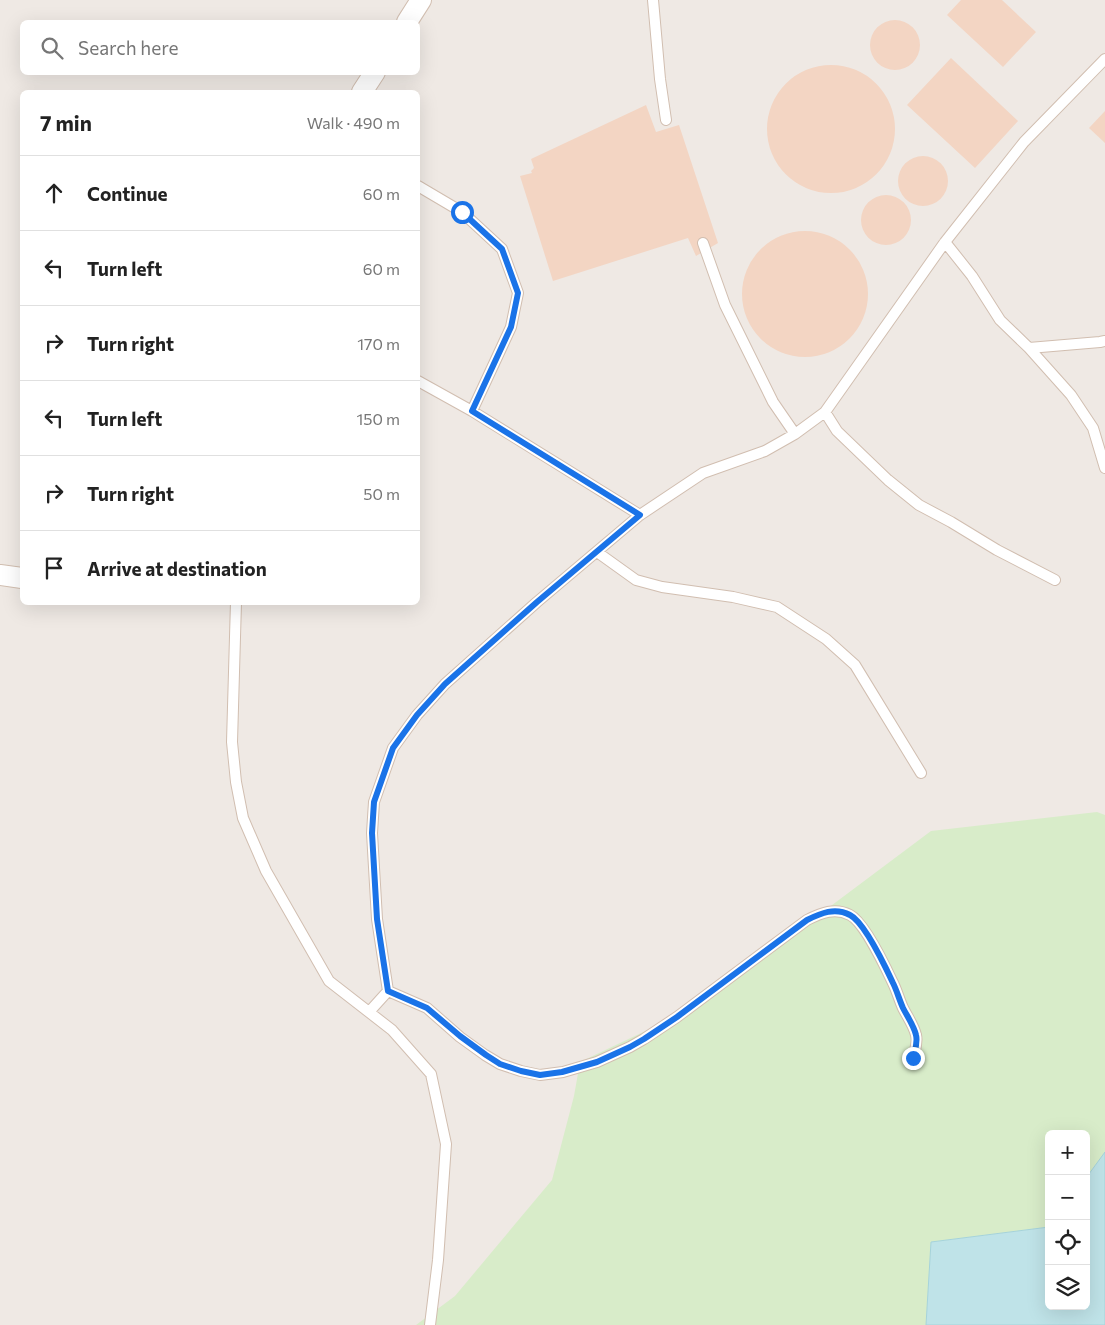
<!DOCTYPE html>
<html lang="en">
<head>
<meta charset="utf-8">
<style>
	:root { --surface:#fff; --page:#f2f2f2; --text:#222; --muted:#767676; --line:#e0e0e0 }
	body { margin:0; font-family:Commissioner,sans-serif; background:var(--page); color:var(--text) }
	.controls { position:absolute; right:15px; bottom:15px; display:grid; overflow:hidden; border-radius:8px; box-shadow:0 5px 20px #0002 }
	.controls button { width:45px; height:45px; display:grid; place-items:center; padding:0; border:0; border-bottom:1px solid var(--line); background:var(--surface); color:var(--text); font:25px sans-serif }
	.stop { position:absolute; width:15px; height:15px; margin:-11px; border:4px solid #1a73e8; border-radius:50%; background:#fff }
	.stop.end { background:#1a73e8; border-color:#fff; box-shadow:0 1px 5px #0008 }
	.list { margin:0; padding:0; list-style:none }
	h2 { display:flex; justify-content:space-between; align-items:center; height:65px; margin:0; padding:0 20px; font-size:21px }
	h2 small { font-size:16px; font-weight:400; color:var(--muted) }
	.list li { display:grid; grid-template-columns:32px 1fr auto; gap:15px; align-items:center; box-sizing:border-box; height:75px; padding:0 20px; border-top:1px solid var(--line) }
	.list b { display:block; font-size:19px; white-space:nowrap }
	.list em { font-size:16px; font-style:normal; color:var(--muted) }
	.icon { flex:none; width:28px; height:28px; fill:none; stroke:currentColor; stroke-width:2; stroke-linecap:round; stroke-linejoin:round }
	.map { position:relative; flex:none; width:1105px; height:1325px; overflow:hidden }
	.search { position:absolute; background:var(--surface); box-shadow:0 5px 20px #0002; left:20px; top:20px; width:400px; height:55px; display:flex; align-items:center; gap:12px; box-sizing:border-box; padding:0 18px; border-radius:8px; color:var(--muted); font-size:19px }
	.panel { position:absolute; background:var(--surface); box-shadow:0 5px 20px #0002; left:20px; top:90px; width:400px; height:515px; border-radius:8px }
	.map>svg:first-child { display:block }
	.industrial { fill:#efe9e4; fill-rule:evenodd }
	.green { fill:#d8ecc9 }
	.water { fill:#bfe3e8; stroke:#a5d3da }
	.building { fill:#f3d5c3 }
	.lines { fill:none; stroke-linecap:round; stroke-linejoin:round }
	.service-casing { stroke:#d1beb0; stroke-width:12 }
	.minor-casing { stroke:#d1beb0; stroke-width:22 }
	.service { stroke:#fff; stroke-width:10 }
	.minor { stroke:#fff; stroke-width:20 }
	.route { stroke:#1a73e8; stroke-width:6 }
</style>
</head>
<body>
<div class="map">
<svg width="1105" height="1325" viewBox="0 0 1105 1325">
	<rect width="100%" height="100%" fill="#fdf6ec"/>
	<path class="industrial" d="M 0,0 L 1105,0 L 1105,1152 L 1086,1178 L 1086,1134 L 1049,1134 L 1049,1227 L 932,1242 L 926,1325 L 0,1325 ZM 22,22 L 418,22 L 418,72 L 22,72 ZM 22,92 L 418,92 L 418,602 L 22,602 Z"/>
	<path class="green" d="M 1097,812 L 1105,815 L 1105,1152 L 1086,1178 L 1086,1134 L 1049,1134 L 1049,1227 L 931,1242 L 926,1325 L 416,1325 L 455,1296 L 552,1180 L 574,1096 L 580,1062 L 677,1016 L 752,965 L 931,831 Z"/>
	<path class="water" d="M 1105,1152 L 1105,1325 L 926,1325 L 931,1242 L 1049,1227 L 1049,1306 L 1086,1306 L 1086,1178 Z"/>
	<path class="building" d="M 961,0 L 1002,0 L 1036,32 L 1003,67 L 947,15 Z
		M870 45a25 25 0 1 1 50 0a25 25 0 1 1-50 0Z
		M 951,58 L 1018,121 L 975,168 L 907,105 Z
		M767 129a64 64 0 1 1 128 0a64 64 0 1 1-128 0Z
		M 646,105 L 656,132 L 679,125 L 718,243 L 696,256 L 688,238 L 553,281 L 520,176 L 532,173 L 531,171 L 534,168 L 531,159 Z
		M 1105,111 L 1105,143 L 1089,128 Z
		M898 181a25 25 0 1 1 50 0a25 25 0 1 1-50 0Z
		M861 220a25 25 0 1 1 50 0a25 25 0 1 1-50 0Z
		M742 294a63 63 0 1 1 126 0a63 63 0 1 1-126 0Z"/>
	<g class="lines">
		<g class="service-casing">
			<path id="service" d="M 653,0 L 660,79 L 666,120
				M 418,186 L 462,212 L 502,249 L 518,293 L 511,327 L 472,411
				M 945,242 L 972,276 L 1000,320 L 1029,348 L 1071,395 L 1093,428 L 1105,468
				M 703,243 L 725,305 L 773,402 L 795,434
				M 1029,348 L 1100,342 L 1105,341
				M 418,381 L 472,411 L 640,515
				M 825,412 L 837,431 L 863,456 L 888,480 L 919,505 L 951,522 L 997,550 L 1055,580
				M 597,552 L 636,580 L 662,587 L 733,597 L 777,607 L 826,639 L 855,665 L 921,773
				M 236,602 L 232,742 L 236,782 L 243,818 L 266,871 L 329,981 L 392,1030 L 431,1074 L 446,1144 L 438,1260 L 430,1325
				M 388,991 L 427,1008 L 460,1037 L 485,1055 L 500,1064 L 521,1071 L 540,1075 L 563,1072 L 597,1062 L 630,1047 L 644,1039 L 677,1017 L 807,920 C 821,913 835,907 850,915 C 864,922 886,968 893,983 C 897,991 899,999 903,1008 C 907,1016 914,1026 916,1035 C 918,1043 915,1050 913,1058
				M 369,1012 L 388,991 L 377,919 L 372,833 L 374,802 L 393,748 L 417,715 L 445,684 L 537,602 L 640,515 L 703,473 L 765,451 L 795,434 L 825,412 L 945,242 L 1024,142 L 1105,59"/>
		</g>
		<g class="minor-casing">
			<path id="minor" d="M 407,22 L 421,0
				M 362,92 L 375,72
				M 0,575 L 22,578"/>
		</g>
		<use href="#service" class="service"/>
		<use href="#minor" class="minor"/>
	</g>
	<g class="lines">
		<path class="route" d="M 462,212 L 502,249 L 518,293 L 511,327 L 472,411 L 640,515 L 537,602 L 445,684 L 417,715 L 393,748 L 374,802 L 372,833 L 377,919 L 388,991 L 427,1008 L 460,1036 L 486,1055 L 500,1064 L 521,1071 L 540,1075 L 562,1072 L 597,1062 L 630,1047 L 644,1039 L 677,1017 L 807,920 C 821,913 835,907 850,915 C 864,922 886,968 893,983 C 897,991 899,999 903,1008 C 907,1016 914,1026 916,1035 C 918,1043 915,1050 913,1058"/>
	</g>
</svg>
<div class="controls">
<button>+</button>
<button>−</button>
<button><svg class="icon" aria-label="locate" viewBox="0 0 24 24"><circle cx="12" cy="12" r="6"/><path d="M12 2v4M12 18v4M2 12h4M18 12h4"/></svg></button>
<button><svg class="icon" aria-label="layers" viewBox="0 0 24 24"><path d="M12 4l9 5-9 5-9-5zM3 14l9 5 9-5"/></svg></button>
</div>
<div class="stop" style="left:462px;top:212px"></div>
<div class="stop end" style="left:913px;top:1058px"></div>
<div class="search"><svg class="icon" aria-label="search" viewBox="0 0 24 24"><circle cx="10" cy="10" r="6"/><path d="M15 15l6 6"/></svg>Search here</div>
<section class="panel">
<h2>7 min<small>Walk · 490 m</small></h2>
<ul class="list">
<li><svg class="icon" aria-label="ahead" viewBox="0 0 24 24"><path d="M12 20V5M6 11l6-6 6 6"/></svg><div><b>Continue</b></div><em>60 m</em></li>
<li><svg class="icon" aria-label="left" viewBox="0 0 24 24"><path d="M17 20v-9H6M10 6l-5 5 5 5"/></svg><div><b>Turn left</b></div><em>60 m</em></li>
<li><svg class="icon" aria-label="right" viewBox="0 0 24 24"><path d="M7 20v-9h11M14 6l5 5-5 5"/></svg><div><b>Turn right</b></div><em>170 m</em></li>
<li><svg class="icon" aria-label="left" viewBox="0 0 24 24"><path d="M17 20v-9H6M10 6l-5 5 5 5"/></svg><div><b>Turn left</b></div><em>150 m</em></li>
<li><svg class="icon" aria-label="right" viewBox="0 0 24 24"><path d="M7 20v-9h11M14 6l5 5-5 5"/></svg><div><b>Turn right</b></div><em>50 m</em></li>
<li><svg class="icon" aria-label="arrive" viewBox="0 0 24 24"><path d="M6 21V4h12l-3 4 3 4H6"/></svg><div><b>Arrive at destination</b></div></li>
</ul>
</section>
</div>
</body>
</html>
